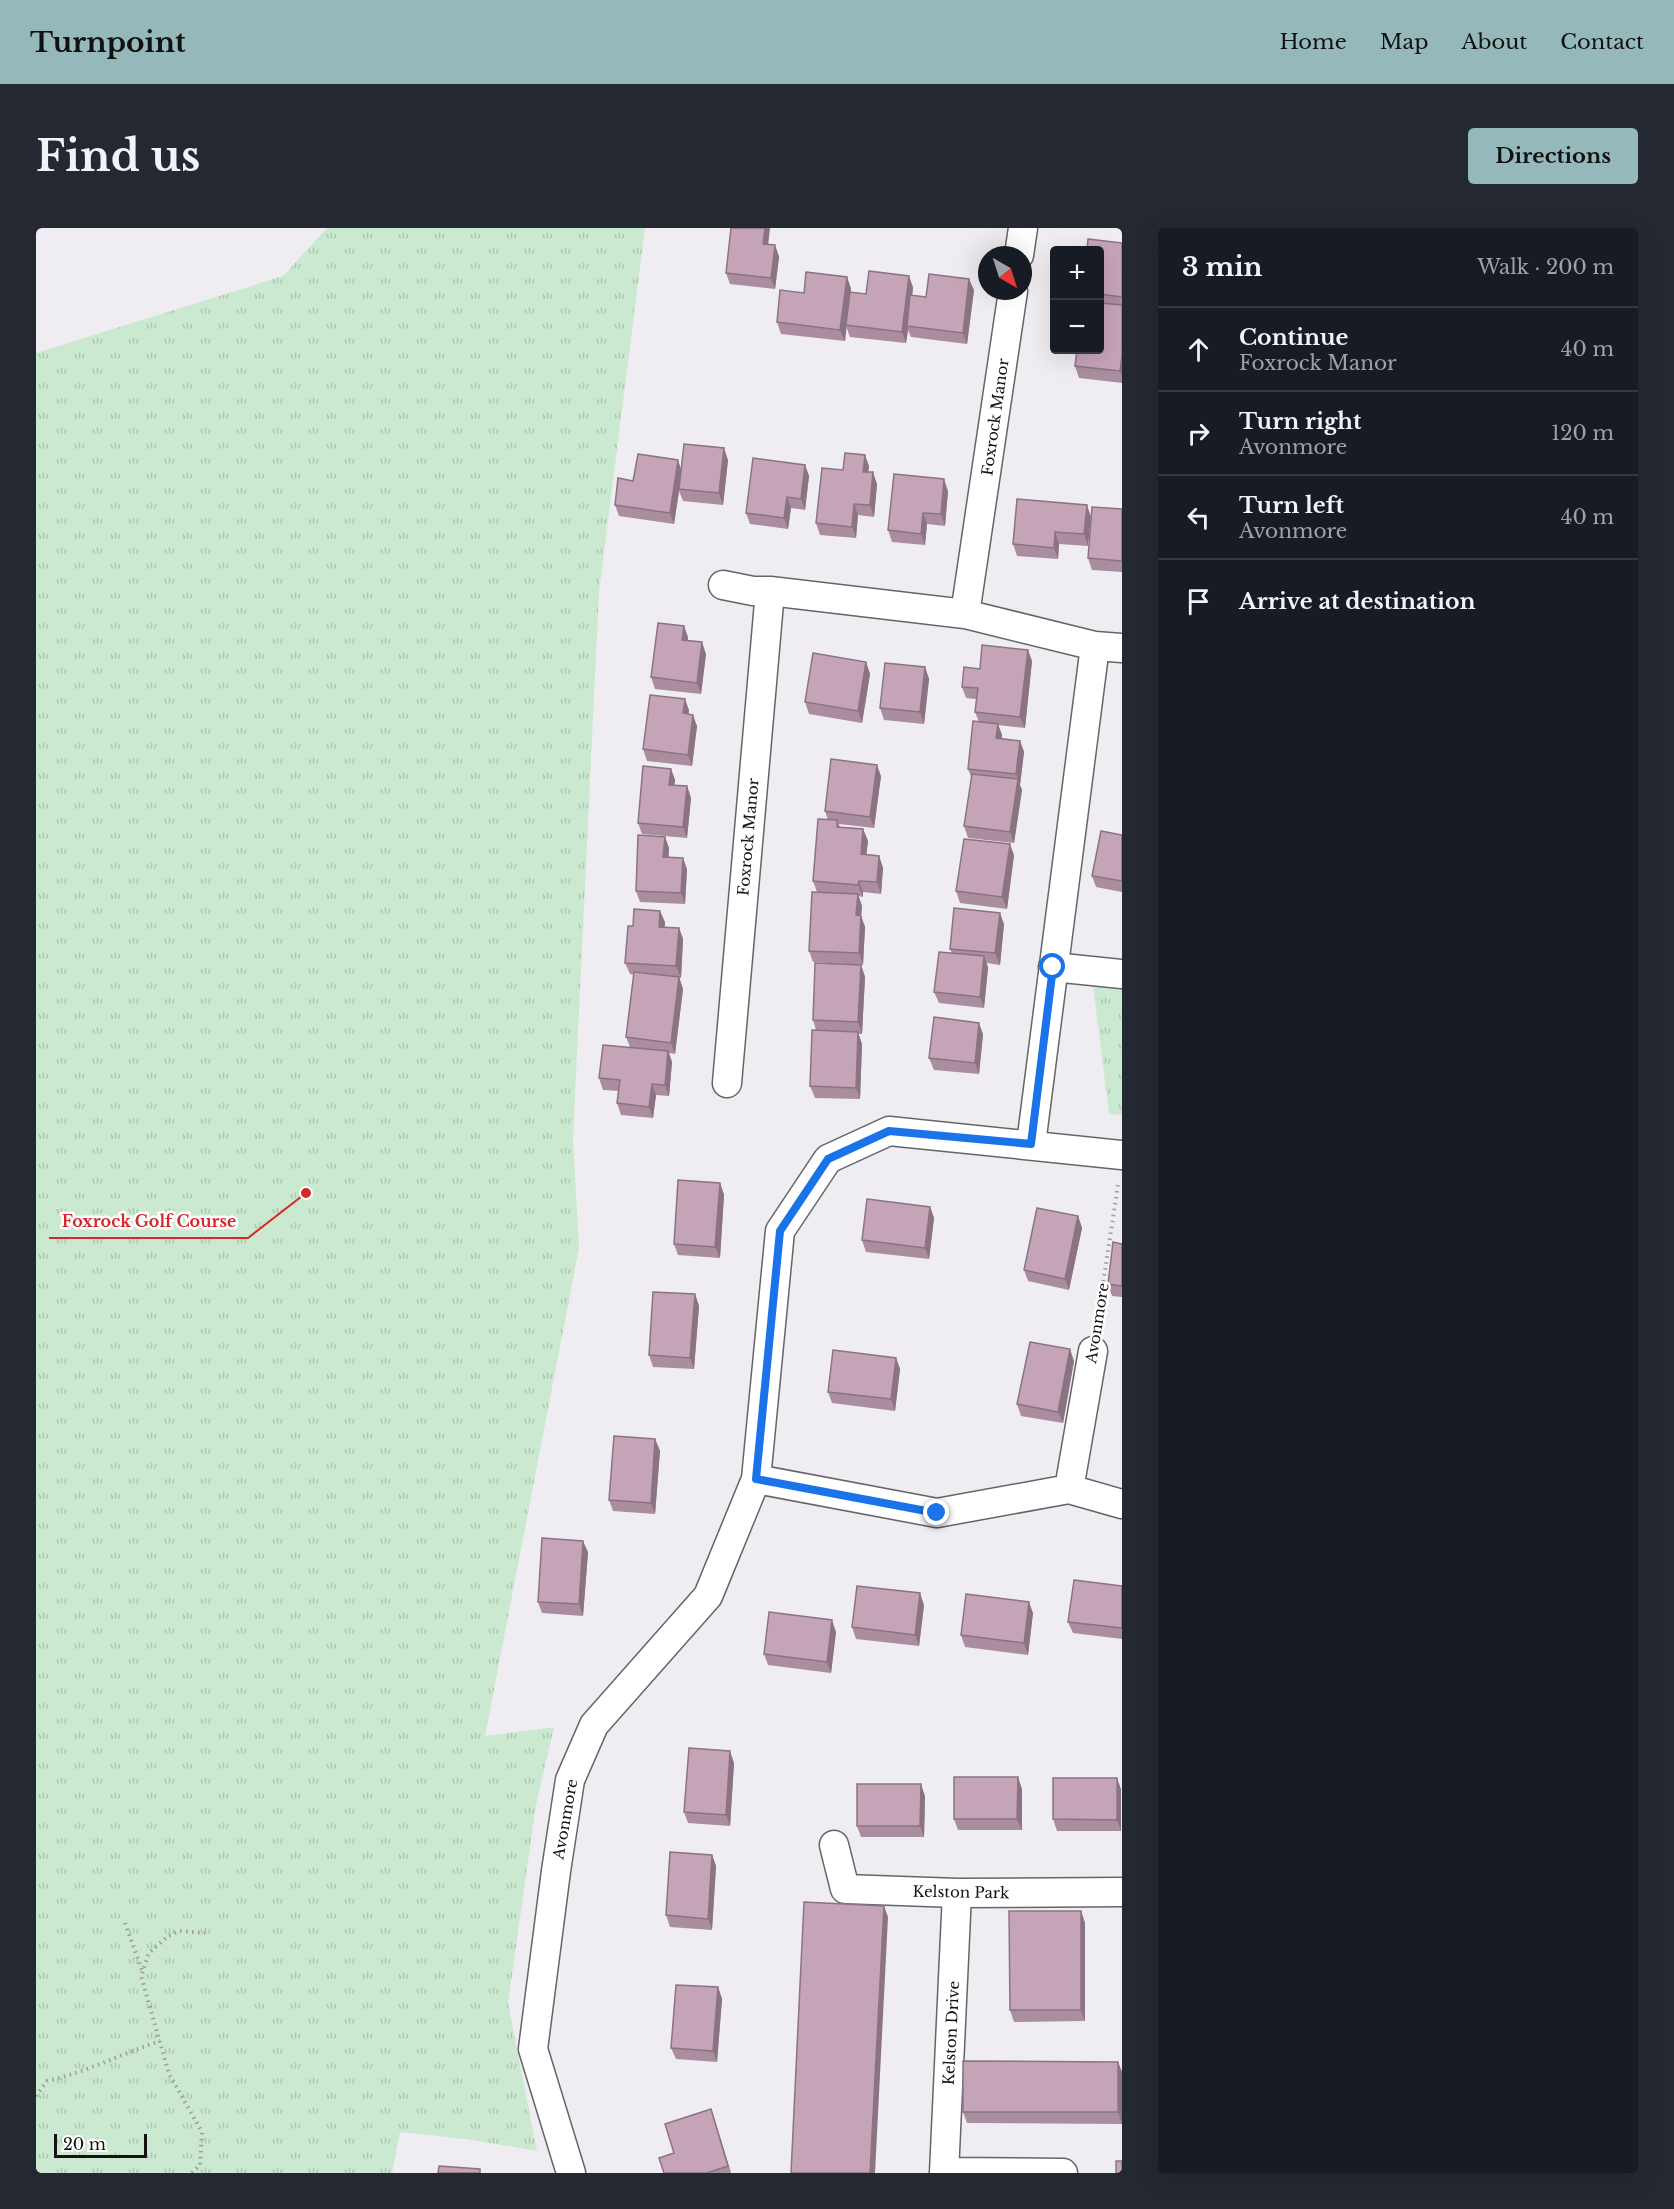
<!DOCTYPE html>
<html lang="en">
<head>
<meta charset="utf-8">
<style>
	:root { --surface:#171b24; --page:#242831; --text:#f1f3f6; --muted:#9ea1a6; --line:#363941; --accent:#95b8ba }
	body { margin:0; font-family:"Libre Baskerville",serif; background:var(--page); color:var(--text) }
	.controls { position:absolute; right:18px; top:18px; display:grid; overflow:hidden; border-radius:6px; box-shadow:0 6px 24px #0002 }
	.controls button { width:54px; height:54px; display:grid; place-items:center; padding:0; border:0; border-bottom:2px solid var(--line); background:var(--surface); color:var(--text); font:30px sans-serif }
	.compass { position:absolute; left:942px; top:18px; width:54px; height:54px; border-radius:50%; background:var(--surface); box-shadow:0 6px 24px #0002; rotate:141deg }
	.scale { position:absolute; left:18px; bottom:15px; width:93px; box-sizing:border-box; padding-left:6px; border:3px solid #131214; border-top:0; font-size:16px; line-height:21px; white-space:nowrap; color:#131214; -webkit-text-stroke:4px #fff; paint-order:stroke }
	.stop { position:absolute; width:18px; height:18px; margin:-14px; border:4px solid #1a73e8; border-radius:50%; background:#fff }
	.stop.end { background:#1a73e8; border-color:#fff; box-shadow:0 2px 6px #0008 }
	.list { margin:0; padding:0; list-style:none }
	h2 { display:flex; justify-content:space-between; align-items:center; height:78px; margin:0; padding:0 24px; font-size:26px }
	h2 small { font-size:20px; font-weight:400; color:var(--muted) }
	.list li { display:grid; grid-template-columns:39px 1fr auto; gap:18px; align-items:center; box-sizing:border-box; height:84px; padding:0 24px; border-top:2px solid var(--line) }
	.list b { display:block; font-size:22px; white-space:nowrap }
	.list p { margin:0; font-size:20px; white-space:nowrap; color:var(--muted) }
	.list em { font-size:20px; font-style:normal; color:var(--muted) }
	.icon { flex:none; width:33px; height:33px; fill:none; stroke:currentColor; stroke-width:2; stroke-linecap:round; stroke-linejoin:round }
	.map { position:relative; flex:none; width:1086px; height:1945px; overflow:hidden; border-radius:6px }
	header { display:flex; align-items:center; gap:36px; box-sizing:border-box; height:84px; padding:0 30px; background:var(--accent); color:#111 }
	header strong { font-size:28px }
	nav { display:flex; gap:33px; margin-inline-start:auto; font-size:21px }
	.intro { display:flex; align-items:center; justify-content:space-between; box-sizing:border-box; height:144px; padding:0 36px }
	h1 { margin:0; font-size:42px }
	.button { padding:15px 27px; border-radius:6px; background:var(--accent); color:#111; font-size:21px; font-weight:700 }
	main { display:flex; gap:36px; padding:0 36px }
	aside { flex:1; background:var(--surface); border-radius:6px; box-shadow:0 6px 24px #0002 }
	.map>svg:first-child { display:block }
	.grass { fill:url(#grass-tufts) }
	.lines { fill:none; stroke-linecap:round; stroke-linejoin:round }
	.street-casing { stroke:#666468; stroke-width:31 }
	.path { stroke:#9c9b9e; stroke-width:4; stroke-dasharray:1.5 4.5; stroke-linecap:butt }
	.street { stroke:#fff; stroke-width:28 }
	.wall { fill:#aa8d9e }
	.shaded-wall { fill:#8b7381 }
	.building { fill:#c6a4b8; stroke:#8b7381; stroke-width:1.5 }
	.route { stroke:#1a73e8; stroke-width:8 }
	.labels { text-anchor:middle; dominant-baseline:central; stroke-width:5; stroke-linejoin:round; paint-order:stroke }
	.street-label { font-size:15px; fill:#131214; stroke:#fff }
	.leader { fill:none; stroke:#d62828; stroke-width:2 }
	.callout-dot { fill:#d62828; stroke:#fff; stroke-width:2 }
	.callout-label { font-size:16px; text-anchor:middle; font-weight:bold; fill:#d62828; stroke:#fff; stroke-width:5; stroke-linejoin:round; paint-order:stroke }
</style>
</head>
<body>
<header>
<strong>Turnpoint</strong>
<nav><a>Home</a><a>Map</a><a>About</a><a>Contact</a></nav>
</header>
<div class="intro"><h1>Find us</h1><a class="button">Directions</a></div>
<main>
<div class="map">
<svg width="1086" height="1945" viewBox="0 0 1086 1945">
	<defs>
		<pattern id="grass-tufts" width="24" height="20" patternUnits="userSpaceOnUse" patternTransform="scale(1.5)"><rect width="24" height="20" fill="#cbe9d0"/><path d="M3 7l-1-3M5 7V3M7 7l1-3M15 17l-1-3M17 17v-4M19 17l1-3" fill="none" stroke="#adc7b2"/></pattern>
	</defs>
	<rect width="100%" height="100%" fill="#efedf1"/>
	<path class="grass" d="M 291,0 L 609,0 L 563,364 L 537,910 L 543,1020 L 449,1508 L 518,1499 L 500,1577 L 472,1775 L 501,1923 L 430,1911 L 364,1904 L 356,1945 L 0,1945 L 0,125 L 247,48 Z
		M 1057,758 L 1086,761 L 1086,887 L 1073,886 Z"/>
	<g class="lines">
		<g class="street-casing">
			<path id="street" d="M 983,27 L 987,0
				M 687,357 L 717,363 L 734,363 L 929,386 L 1059,418 L 1086,420
				M 929,386 L 977,63
				M 1017,739 L 1086,746
				M 691,855 L 734,363
				M 995,916 L 1059,418
				M 720,1251 L 901,1285 L 1033,1261 L 1086,1276
				M 1033,1261 L 1057,1123
				M 798,1617 L 809,1661 L 921,1665 L 1086,1664
				M 908,1944 L 1027,1945
				M 535,1945 L 497,1821 L 520,1643 L 534,1552 L 558,1497 L 672,1368 L 720,1251 L 744,1003 L 792,931 L 853,903 L 1086,927
				M 908,1945 L 921,1665"/>
		</g>
		<path class="path" d="M 1061,1095 L 1082,957
			M 89,1695 L 106,1742
			M 0,1868 L 11,1853 C 51,1844 85,1826 124,1813
			M 156,1945 L 164,1937 L 166,1904 L 133,1846 L 105,1748 L 113,1725 L 132,1708 L 144,1703 L 169,1705"/>
		<use href="#street" class="street"/>
	</g>
	<path class="wall" d="M 1086,15 L 1086,155 L 1043,150 L 1039,138 L 1066,75 L 1064,69 L 1064,22 Z
		M 732,17 L 739,17 L 743,29 L 739,61 L 694,56 L 690,45 Z
		M 811,49 L 815,61 L 815,64 L 830,66 L 877,59 L 876,68 L 890,69 L 938,62 L 931,116 L 875,109 L 872,102 L 870,115 L 814,109 L 810,98 L 809,113 L 745,106 L 741,94 L 768,65 Z
		M 692,232 L 687,277 L 647,273 L 643,263 L 638,296 L 583,288 L 579,277 L 597,253 L 645,240 Z
		M 769,237 L 773,248 L 769,282 L 755,280 L 752,301 L 714,296 L 710,285 Z
		M 833,238 L 832,244 L 841,256 L 838,289 L 822,287 L 820,310 L 784,307 L 780,295 L 807,242 Z
		M 912,263 L 909,298 L 891,296 L 889,317 L 856,314 L 852,302 Z
		M 1051,277 L 1052,318 L 1023,316 L 1022,331 L 981,328 L 977,316 Z
		M 1086,281 L 1086,344 L 1056,342 L 1052,330 Z
		M 652,409 L 652,413 L 670,426 L 665,466 L 619,461 L 615,449 Z
		M 996,433 L 989,500 L 962,497 L 966,507 L 966,511 L 984,513 L 988,524 L 984,557 L 986,562 L 978,615 L 932,610 L 928,598 L 936,551 L 932,541 L 943,494 L 939,484 L 940,471 L 930,470 L 926,459 L 944,441 Z
		M 830,434 L 834,446 L 826,495 L 773,486 L 769,474 Z
		M 889,439 L 893,451 L 888,496 L 848,492 L 844,480 Z
		M 653,482 L 652,486 L 661,498 L 656,538 L 611,533 L 607,521 Z
		M 635,541 L 639,552 L 638,557 L 651,558 L 655,570 L 651,610 L 606,606 L 602,595 Z
		M 845,548 L 838,600 L 803,596 L 804,599 L 827,601 L 832,613 L 830,627 L 843,628 L 847,640 L 845,666 L 827,664 L 827,669 L 822,668 L 826,678 L 825,688 L 829,699 L 827,737 L 777,734 L 773,723 L 781,664 L 777,653 L 792,592 L 789,583 Z
		M 1086,607 L 1086,664 L 1060,659 L 1056,648 Z
		M 629,609 L 633,620 L 632,629 L 651,641 L 649,676 L 604,674 L 600,663 Z
		M 978,627 L 971,681 L 924,675 L 920,663 Z
		M 629,694 L 628,699 L 643,700 L 647,711 L 645,750 L 643,749 L 647,761 L 639,826 L 633,825 L 636,834 L 633,868 L 620,867 L 617,890 L 585,887 L 581,875 L 583,863 L 567,862 L 563,850 L 594,819 L 590,809 L 598,747 L 594,746 L 589,735 L 597,698 Z
		M 968,696 L 964,737 L 951,735 L 952,740 L 948,780 L 903,775 L 898,764 L 916,725 L 914,721 Z
		M 825,737 L 829,749 L 826,806 L 822,806 L 826,816 L 824,871 L 779,870 L 774,858 L 780,802 L 777,792 Z
		M 947,806 L 943,846 L 898,842 L 893,830 Z
		M 684,955 L 688,967 L 684,1030 L 642,1027 L 638,1016 Z
		M 894,979 L 898,990 L 893,1031 L 830,1024 L 826,1012 Z
		M 1042,988 L 1046,1000 L 1033,1062 L 992,1053 L 988,1042 Z
		M 1086,1016 L 1086,1069 L 1076,1068 L 1072,1056 Z
		M 659,1066 L 663,1078 L 658,1141 L 617,1139 L 613,1127 Z
		M 860,1130 L 864,1141 L 859,1183 L 796,1175 L 792,1164 Z
		M 1038,1133 L 1027,1195 L 985,1188 L 981,1176 Z
		M 619,1211 L 624,1223 L 619,1286 L 577,1283 L 573,1272 Z
		M 552,1324 L 547,1388 L 506,1385 L 502,1374 Z
		M 1086,1358 L 1086,1411 L 1037,1405 L 1032,1394 Z
		M 888,1377 L 883,1418 L 820,1411 L 816,1399 Z
		M 997,1385 L 992,1427 L 929,1419 L 925,1407 Z
		M 800,1404 L 795,1445 L 732,1437 L 728,1426 Z
		M 698,1535 L 694,1598 L 652,1595 L 648,1584 Z
		M 986,1561 L 986,1602 L 922,1602 L 918,1591 Z
		M 1085,1561 L 1085,1603 L 1021,1603 L 1017,1591 Z
		M 889,1568 L 888,1609 L 825,1609 L 821,1598 Z
		M 676,1627 L 680,1638 L 676,1702 L 634,1699 L 630,1687 Z
		M 1045,1683 L 1049,1695 L 1049,1793 L 978,1794 L 974,1782 Z
		M 682,1759 L 686,1771 L 681,1834 L 640,1831 L 635,1820 Z
		M 1082,1834 L 1086,1844 L 1086,1896 L 931,1895 L 927,1884 Z
		M 675,1881 L 695,1945 L 628,1945 L 638,1925 Z"/>
	<path class="shaded-wall" d="M 729,0 L 734,0 L 731,27 L 727,16 Z
		M 739,17 L 743,29 L 739,61 L 735,50 Z
		M 873,48 L 877,59 L 873,98 L 871,98 L 872,102 L 870,115 L 866,104 Z
		M 811,49 L 815,61 L 809,113 L 804,102 Z
		M 933,51 L 938,62 L 931,116 L 927,105 Z
		M 1086,128 L 1086,148 L 1084,143 Z
		M 688,220 L 692,232 L 687,277 L 683,265 Z
		M 829,227 L 833,238 L 831,255 L 827,244 Z
		M 642,232 L 646,244 L 638,296 L 634,285 Z
		M 769,237 L 773,248 L 769,282 L 765,271 Z
		M 837,244 L 841,256 L 838,289 L 834,277 Z
		M 908,251 L 912,263 L 909,298 L 905,286 Z
		M 751,269 L 755,280 L 752,301 L 748,290 Z
		M 818,276 L 822,287 L 820,310 L 816,299 Z
		M 1051,277 L 1055,289 L 1052,318 L 1048,306 Z
		M 887,285 L 891,296 L 889,317 L 885,306 Z
		M 1019,304 L 1023,316 L 1022,331 L 1018,320 Z
		M 648,398 L 652,409 L 650,423 L 646,412 Z
		M 666,414 L 670,426 L 665,466 L 661,455 Z
		M 992,422 L 996,433 L 989,500 L 984,489 Z
		M 830,434 L 834,446 L 826,495 L 822,483 Z
		M 889,439 L 893,451 L 888,496 L 884,484 Z
		M 649,471 L 653,482 L 651,497 L 647,485 Z
		M 657,487 L 661,498 L 656,538 L 652,527 Z
		M 962,496 L 966,507 L 965,522 L 960,510 Z
		M 984,513 L 988,524 L 984,557 L 986,562 L 978,615 L 974,604 L 982,551 L 980,546 Z
		M 841,537 L 845,548 L 838,600 L 834,589 Z
		M 635,541 L 639,552 L 637,568 L 633,557 Z
		M 651,558 L 655,570 L 651,610 L 647,599 Z
		M 827,601 L 832,613 L 829,638 L 825,626 Z
		M 629,609 L 633,620 L 632,641 L 627,629 Z
		M 974,616 L 978,627 L 971,681 L 966,669 Z
		M 843,628 L 847,640 L 845,666 L 841,654 Z
		M 647,630 L 651,641 L 649,676 L 645,665 Z
		M 823,653 L 827,664 L 827,669 L 822,657 Z
		M 822,666 L 826,678 L 825,688 L 829,699 L 827,737 L 823,725 L 820,687 Z
		M 624,683 L 629,694 L 628,710 L 623,699 Z
		M 964,685 L 968,696 L 964,737 L 959,725 Z
		M 643,700 L 647,711 L 645,750 L 640,738 Z
		M 948,728 L 952,740 L 948,780 L 944,769 Z
		M 825,737 L 829,749 L 826,806 L 822,794 Z
		M 643,749 L 647,761 L 639,826 L 635,815 Z
		M 943,795 L 947,806 L 943,846 L 939,835 Z
		M 822,804 L 826,816 L 824,871 L 820,860 Z
		M 632,823 L 636,834 L 633,868 L 629,857 Z
		M 616,856 L 620,867 L 617,890 L 613,879 Z
		M 684,955 L 688,967 L 684,1030 L 679,1019 Z
		M 894,979 L 898,990 L 893,1031 L 889,1020 Z
		M 1042,988 L 1046,1000 L 1033,1062 L 1029,1051 Z
		M 659,1066 L 663,1078 L 658,1141 L 654,1130 Z
		M 1034,1121 L 1038,1133 L 1027,1195 L 1022,1184 Z
		M 860,1130 L 864,1141 L 859,1183 L 855,1171 Z
		M 619,1211 L 624,1223 L 619,1286 L 615,1275 Z
		M 547,1313 L 552,1324 L 547,1388 L 543,1376 Z
		M 884,1365 L 888,1377 L 883,1418 L 879,1407 Z
		M 993,1374 L 997,1385 L 992,1427 L 988,1415 Z
		M 796,1392 L 800,1404 L 795,1445 L 791,1434 Z
		M 694,1523 L 698,1535 L 694,1598 L 690,1587 Z
		M 982,1549 L 986,1561 L 986,1602 L 981,1591 Z
		M 1081,1550 L 1085,1561 L 1085,1603 L 1081,1592 Z
		M 885,1556 L 889,1568 L 888,1609 L 884,1598 Z
		M 676,1627 L 680,1638 L 676,1702 L 672,1691 Z
		M 848,1678 L 852,1689 L 839,1945 L 834,1945 Z
		M 1045,1683 L 1049,1695 L 1049,1793 L 1045,1782 Z
		M 682,1759 L 686,1771 L 681,1834 L 677,1823 Z
		M 1082,1834 L 1086,1844 L 1086,1895 L 1082,1884 Z
		M 675,1881 L 679,1893 L 695,1945 L 692,1938 Z"/>
	<path class="building" d="M 695,0 L 729,0 L 727,16 L 739,17 L 735,50 L 690,45 Z
		M 1052,11 L 1086,15 L 1086,69 L 1064,66 L 1064,22 L 1051,22 Z
		M 833,43 L 873,48 L 866,104 L 810,97 L 814,64 L 830,66 Z
		M 770,44 L 811,49 L 804,102 L 741,94 L 744,62 L 768,65 Z
		M 893,46 L 933,51 L 927,105 L 871,98 L 874,67 L 890,69 Z
		M 1064,75 L 1086,77 L 1086,128 L 1084,143 L 1039,138 L 1041,122 L 1064,122 Z
		M 648,216 L 688,220 L 683,265 L 643,261 Z
		M 809,225 L 829,227 L 827,244 L 837,244 L 834,277 L 818,276 L 816,299 L 780,295 L 786,240 L 807,242 Z
		M 602,226 L 642,232 L 634,285 L 579,277 L 582,250 L 597,253 Z
		M 717,230 L 769,237 L 765,271 L 751,269 L 748,290 L 710,285 Z
		M 858,246 L 908,251 L 905,286 L 887,285 L 885,306 L 852,302 Z
		M 981,271 L 1051,277 L 1048,306 L 1019,304 L 1018,320 L 977,316 Z
		M 1056,279 L 1086,281 L 1086,333 L 1052,330 Z
		M 622,395 L 648,398 L 646,412 L 666,414 L 661,455 L 615,449 Z
		M 946,417 L 992,422 L 984,489 L 939,484 L 942,460 L 926,459 L 928,439 L 944,441 Z
		M 777,425 L 830,434 L 822,483 L 769,474 Z
		M 849,435 L 889,439 L 884,484 L 844,480 Z
		M 614,467 L 649,471 L 647,485 L 657,487 L 652,527 L 607,521 Z
		M 937,493 L 962,496 L 960,510 L 984,513 L 980,546 L 932,541 Z
		M 795,531 L 841,537 L 834,589 L 789,583 Z
		M 607,538 L 635,541 L 633,557 L 651,558 L 647,599 L 602,595 Z
		M 936,546 L 982,551 L 974,604 L 928,598 Z
		M 782,591 L 801,592 L 801,599 L 827,601 L 825,626 L 843,628 L 841,654 L 823,653 L 822,657 L 777,653 Z
		M 1065,603 L 1086,607 L 1086,653 L 1056,648 Z
		M 602,607 L 629,609 L 627,629 L 647,630 L 645,665 L 600,663 Z
		M 928,611 L 974,616 L 966,669 L 920,663 Z
		M 776,664 L 822,666 L 820,687 L 825,688 L 823,725 L 773,723 Z
		M 918,680 L 964,685 L 959,725 L 914,721 Z
		M 598,681 L 624,683 L 623,699 L 643,700 L 640,738 L 589,735 L 592,698 L 597,698 Z
		M 903,724 L 948,728 L 944,769 L 898,764 Z
		M 779,735 L 825,737 L 822,794 L 777,792 Z
		M 598,744 L 643,749 L 635,815 L 590,809 Z
		M 898,789 L 943,795 L 939,835 L 893,830 Z
		M 776,802 L 822,804 L 820,860 L 774,858 Z
		M 567,817 L 632,823 L 629,857 L 616,856 L 613,879 L 581,875 L 584,852 L 563,850 Z
		M 642,952 L 684,955 L 679,1019 L 638,1016 Z
		M 831,971 L 894,979 L 889,1020 L 826,1012 Z
		M 1001,980 L 1042,988 L 1029,1051 L 988,1042 Z
		M 1077,1014 L 1086,1016 L 1086,1058 L 1072,1056 Z
		M 617,1064 L 659,1066 L 654,1130 L 613,1127 Z
		M 994,1114 L 1034,1121 L 1022,1184 L 981,1176 Z
		M 797,1122 L 860,1130 L 855,1171 L 792,1164 Z
		M 578,1208 L 619,1211 L 615,1275 L 573,1272 Z
		M 506,1310 L 547,1313 L 543,1376 L 502,1374 Z
		M 1038,1352 L 1086,1358 L 1086,1400 L 1032,1394 Z
		M 821,1358 L 884,1365 L 879,1407 L 816,1399 Z
		M 930,1366 L 993,1374 L 988,1415 L 925,1407 Z
		M 733,1384 L 796,1392 L 791,1434 L 728,1426 Z
		M 653,1520 L 694,1523 L 690,1587 L 648,1584 Z
		M 918,1549 L 982,1549 L 981,1591 L 918,1591 Z
		M 1017,1550 L 1081,1550 L 1081,1592 L 1017,1591 Z
		M 821,1556 L 885,1556 L 884,1598 L 821,1598 Z
		M 634,1624 L 676,1627 L 672,1691 L 630,1687 Z
		M 768,1674 L 848,1678 L 834,1945 L 755,1945 Z
		M 973,1683 L 1045,1683 L 1045,1782 L 974,1782 Z
		M 640,1757 L 682,1759 L 677,1823 L 635,1820 Z
		M 927,1833 L 1082,1834 L 1082,1884 L 927,1884 Z
		M 675,1881 L 692,1938 L 671,1945 L 628,1945 L 623,1930 L 638,1925 L 629,1896 Z
		M 1080,1933 L 1086,1933 L 1086,1945 L 1080,1945 Z
		M 403,1938 L 444,1941 L 444,1945 L 402,1945 Z"/>
	<g class="lines">
		<path class="route" d="M 901,1285 L 720,1251 L 744,1003 L 792,931 L 853,903 L 995,916 L 1017,739"/>
	</g>
	<g class="labels">
		<g class="street-label">
			<text transform="translate(959 189) rotate(-82)">Foxrock Manor</text>
			<text transform="translate(712 609) rotate(-85)">Foxrock Manor</text>
			<text transform="translate(1061 1095) rotate(-81)">Avonmore</text>
			<text transform="translate(529 1591) rotate(-80)">Avonmore</text>
			<text transform="translate(925 1664) rotate(1)">Kelston Park</text>
			<text transform="translate(915 1805) rotate(-87)">Kelston Drive</text>
		</g>
	</g>
	<path class="leader" d="M270 965L212 1010H13"/>
	<circle class="callout-dot" cx="270" cy="965" r="6"/>
	<g class="callout-label">
		<text x="113" y="999">Foxrock Golf Course</text>
	</g>
</svg>
<div class="controls">
<button>+</button>
<button>−</button>
</div>
<svg class="compass" viewBox="-18 -18 36 36"><path d="M0-13l5 13h-10z" fill="#e53935"/><path d="M0 13l5-13h-10z" fill="#9ea1a6"/></svg>
<div class="scale">20 m</div>
<div class="stop" style="left:1017px;top:739px"></div>
<div class="stop end" style="left:901px;top:1285px"></div>
</div>
<aside>
<h2>3 min<small>Walk · 200 m</small></h2>
<ul class="list">
<li><svg class="icon" aria-label="ahead" viewBox="0 0 24 24"><path d="M12 20V5M6 11l6-6 6 6"/></svg><div><b>Continue</b><p>Foxrock Manor</p></div><em>40 m</em></li>
<li><svg class="icon" aria-label="right" viewBox="0 0 24 24"><path d="M7 20v-9h11M14 6l5 5-5 5"/></svg><div><b>Turn right</b><p>Avonmore</p></div><em>120 m</em></li>
<li><svg class="icon" aria-label="left" viewBox="0 0 24 24"><path d="M17 20v-9H6M10 6l-5 5 5 5"/></svg><div><b>Turn left</b><p>Avonmore</p></div><em>40 m</em></li>
<li><svg class="icon" aria-label="arrive" viewBox="0 0 24 24"><path d="M6 21V4h12l-3 4 3 4H6"/></svg><div><b>Arrive at destination</b></div></li>
</ul>
</aside>
</main>
</body>
</html>
